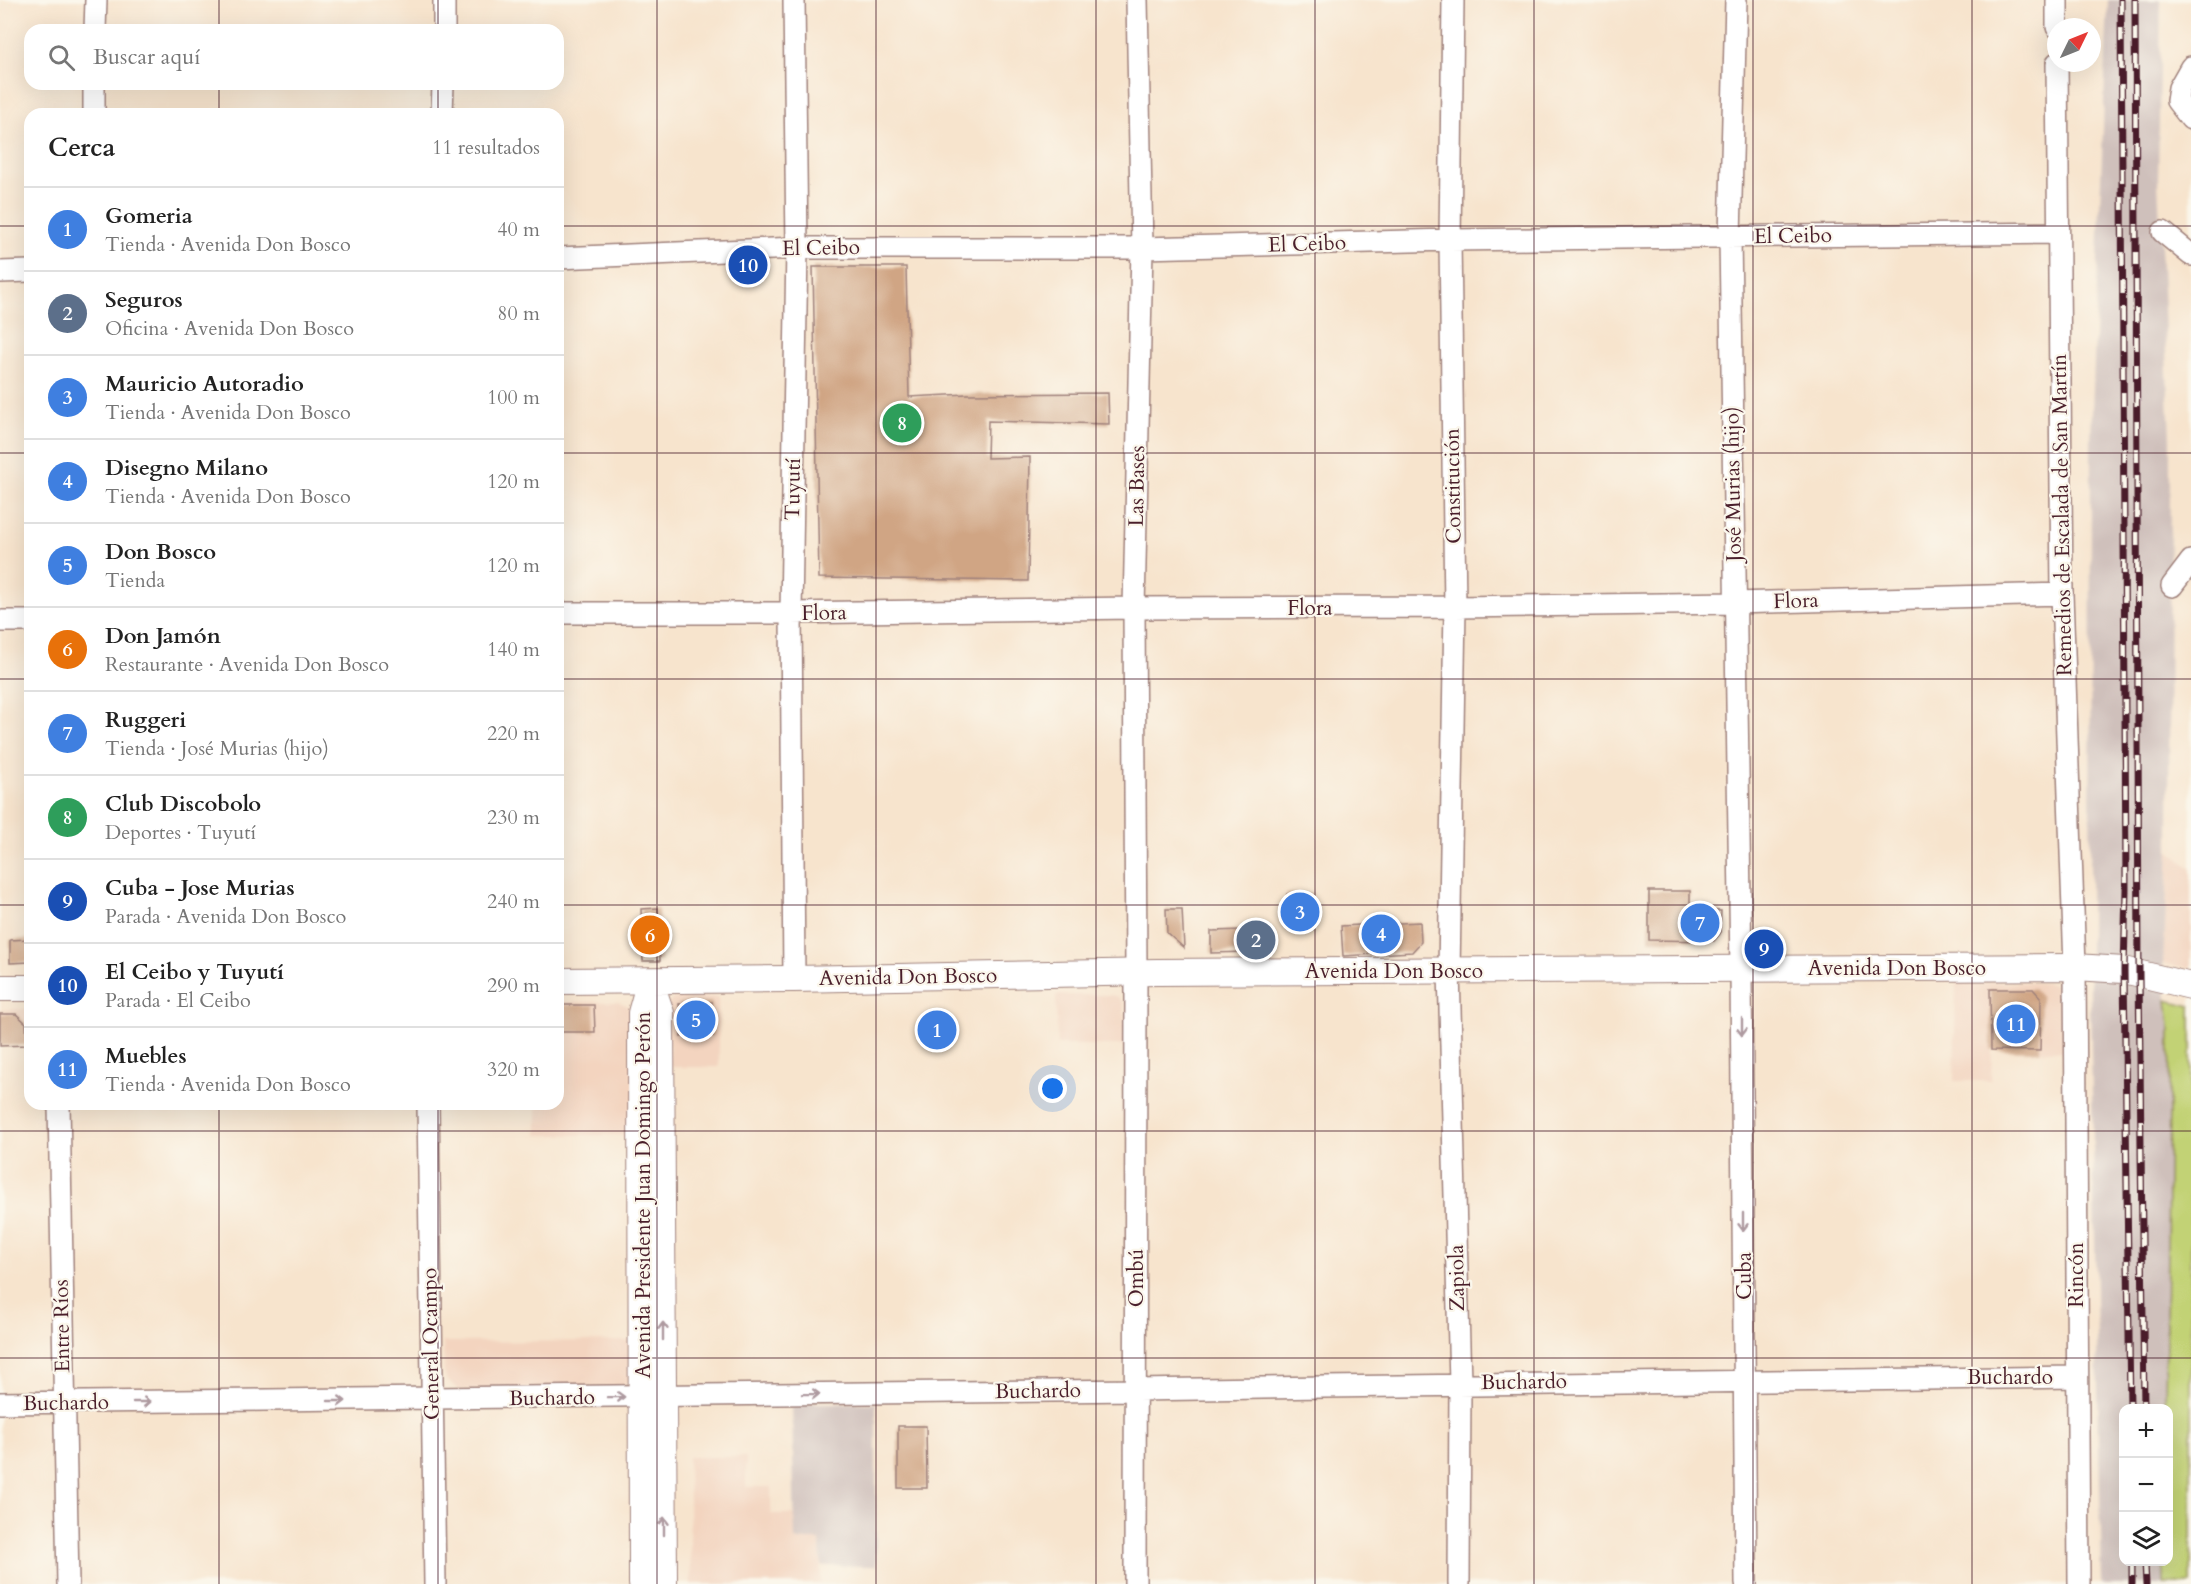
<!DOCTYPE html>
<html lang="es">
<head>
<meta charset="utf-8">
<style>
	:root { --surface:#fff; --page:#f6f6f6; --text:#222; --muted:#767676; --line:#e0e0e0; --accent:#d1495b }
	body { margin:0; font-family:Cardo,serif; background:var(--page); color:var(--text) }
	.controls { position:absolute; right:18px; bottom:18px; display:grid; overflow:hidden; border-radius:12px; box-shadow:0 6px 24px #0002 }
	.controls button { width:54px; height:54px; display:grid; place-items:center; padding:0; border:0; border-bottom:2px solid var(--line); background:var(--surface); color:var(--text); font:30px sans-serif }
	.compass { position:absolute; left:2047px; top:18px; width:54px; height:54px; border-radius:50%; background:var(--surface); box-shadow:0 6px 24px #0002; rotate:47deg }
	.you { position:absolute; left:1053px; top:1089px; width:21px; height:21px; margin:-15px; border:4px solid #fff; border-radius:50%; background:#1a73e8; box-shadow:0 0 0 9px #1a73e833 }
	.badge { display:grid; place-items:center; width:39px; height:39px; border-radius:50%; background:var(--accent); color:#fff; font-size:20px; font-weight:700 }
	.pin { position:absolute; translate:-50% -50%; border:3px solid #fff; box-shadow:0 2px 6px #0006 }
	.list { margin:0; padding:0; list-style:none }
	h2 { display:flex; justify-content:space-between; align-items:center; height:78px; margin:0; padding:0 24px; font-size:26px }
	h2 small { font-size:20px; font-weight:400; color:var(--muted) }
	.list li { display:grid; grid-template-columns:39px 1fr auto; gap:18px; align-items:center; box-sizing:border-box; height:84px; padding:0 24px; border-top:2px solid var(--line) }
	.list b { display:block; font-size:22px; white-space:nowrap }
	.list p { margin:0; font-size:20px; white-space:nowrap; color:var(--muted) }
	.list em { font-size:20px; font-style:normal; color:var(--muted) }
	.icon { flex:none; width:33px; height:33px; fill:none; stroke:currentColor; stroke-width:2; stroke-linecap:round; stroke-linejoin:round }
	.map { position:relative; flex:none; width:2191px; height:1584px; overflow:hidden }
	.search { position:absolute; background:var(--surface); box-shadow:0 6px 24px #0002; left:24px; top:24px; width:540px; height:66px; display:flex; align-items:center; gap:15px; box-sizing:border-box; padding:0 21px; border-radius:18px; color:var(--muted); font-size:22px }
	.panel { position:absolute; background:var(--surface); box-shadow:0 6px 24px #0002; left:24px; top:108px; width:540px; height:1002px; border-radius:18px }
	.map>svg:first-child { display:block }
	.built { fill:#f3d4bf }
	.industrial { fill:#cfc0bb }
	.green { fill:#c2d274; stroke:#867850; stroke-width:1.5 }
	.building { fill:#d0a584 }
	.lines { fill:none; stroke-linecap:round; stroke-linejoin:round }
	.minor-casing { stroke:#a0827c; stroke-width:24 }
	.major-casing { stroke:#a0827c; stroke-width:28 }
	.minor { stroke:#fff; stroke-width:21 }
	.major { stroke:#fff; stroke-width:26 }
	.rail-casing { stroke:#4a1f2b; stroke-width:7 }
	.rail { stroke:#fbf7ec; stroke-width:4.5; stroke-dasharray:14; stroke-linecap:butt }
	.oneway { stroke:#ae9aa0 }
	.grid { fill:none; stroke:#4a1f2b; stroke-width:1.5; stroke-opacity:0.55 }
	.labels { text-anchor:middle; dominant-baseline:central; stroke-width:4.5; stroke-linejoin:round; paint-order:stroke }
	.street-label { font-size:21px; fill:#4a1f2b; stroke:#fbf7ec }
</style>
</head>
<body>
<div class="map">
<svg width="2191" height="1584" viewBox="0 0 2191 1584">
	<rect width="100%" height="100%" fill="#fbf7ec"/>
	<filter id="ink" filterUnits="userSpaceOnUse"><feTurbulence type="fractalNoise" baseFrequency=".0167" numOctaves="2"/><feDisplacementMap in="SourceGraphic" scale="12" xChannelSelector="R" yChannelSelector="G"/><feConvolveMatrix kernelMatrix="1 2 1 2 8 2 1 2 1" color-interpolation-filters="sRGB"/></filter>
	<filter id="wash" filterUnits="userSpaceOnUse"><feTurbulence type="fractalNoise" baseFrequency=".008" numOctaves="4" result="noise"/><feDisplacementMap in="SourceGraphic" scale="24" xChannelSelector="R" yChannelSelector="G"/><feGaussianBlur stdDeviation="1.35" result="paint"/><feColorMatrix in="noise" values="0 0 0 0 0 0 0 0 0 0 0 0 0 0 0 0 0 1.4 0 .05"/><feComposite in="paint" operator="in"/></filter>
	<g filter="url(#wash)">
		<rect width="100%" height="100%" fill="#f7e4cd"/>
		<path class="built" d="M 2169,851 L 2191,868 L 2191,969 L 2163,963 Z
			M 1956,982 L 2048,983 L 2053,985 L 2063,996 L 2063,1051 L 1992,1050 L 1991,1081 L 1954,1081 Z
			M 1056,995 L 1111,995 L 1118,997 L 1123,1003 L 1124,1008 L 1125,1045 L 1057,1045 Z
			M 679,997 L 718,997 L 719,1067 L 670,1067 L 669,1003 L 673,999 Z
			M 558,1002 L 618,1002 L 626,1005 L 631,1010 L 636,1135 L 537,1135 L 537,1104 L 558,1104 Z
			M 30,1009 L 30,1044 L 0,1046 L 0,1010 Z
			M 634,1341 L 632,1378 L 624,1384 L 618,1386 L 459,1390 L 447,1380 L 444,1371 L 443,1342 Z
			M 688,1457 L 746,1457 L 746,1487 L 771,1487 L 771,1514 L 795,1514 L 795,1540 L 820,1540 L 821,1584 L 691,1584 Z"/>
		<path class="industrial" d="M 2108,0 L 2161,0 L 2158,181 L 2170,439 L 2169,851 L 2163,963 L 2170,1025 L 2165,1408 L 2124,1408 L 2124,1562 L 2163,1562 L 2163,1584 L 2102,1584 L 2090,996 L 2091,439 Z
			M 792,1403 L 876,1403 L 876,1566 L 821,1566 L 820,1540 L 795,1540 Z"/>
		<path class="green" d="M 2167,1000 L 2191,1006 L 2191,1584 L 2163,1584 L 2163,1562 L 2168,1562 L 2168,1408 L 2165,1408 L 2170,1025 Z"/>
		<g id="blocks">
			<path class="building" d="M 813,267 L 906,267 L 909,397 L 968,394 L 1108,393 L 1109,424 L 988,421 L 987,458 L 1030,457 L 1028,581 L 819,578 Z
				M 1649,891 L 1690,891 L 1690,910 L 1721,911 L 1720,934 L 1714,941 L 1649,940 Z
				M 1287,894 L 1312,894 L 1313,930 L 1287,930 Z
				M 658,908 L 660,961 L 643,961 L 641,909 Z
				M 1166,909 L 1182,909 L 1184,948 L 1167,933 Z
				M 1420,922 L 1421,942 L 1412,952 L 1343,956 L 1341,926 Z
				M 1265,926 L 1266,956 L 1247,957 L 1247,952 L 1211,953 L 1211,931 L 1246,930 L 1246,927 Z
				M 30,939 L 30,962 L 10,963 L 10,940 Z
				M 1990,989 L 2033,989 L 2041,998 L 2040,1051 L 1991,1050 Z
				M 712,1002 L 713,1036 L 681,1037 L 679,1004 Z
				M 558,1005 L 594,1005 L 595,1032 L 558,1032 Z
				M 0,1014 L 16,1014 L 26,1023 L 27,1045 L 0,1046 Z
				M 898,1426 L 926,1426 L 927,1488 L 898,1488 Z"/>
		</g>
	</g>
	<g filter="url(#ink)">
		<use href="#blocks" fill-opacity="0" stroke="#a0827c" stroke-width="1.5"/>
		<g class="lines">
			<g class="minor-casing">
				<path id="minor" d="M 1453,0 L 1450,240 L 1455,607 L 1449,971 L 1460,1383 L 1459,1584
					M 1736,0 L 1730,237 L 1741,969 L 1746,1584
					M 2057,0 L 2057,27
					M 95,30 L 96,0
					M 444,30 L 444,0
					M 2057,63 L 2062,594 L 2075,967 L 2079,1584
					M 2191,67 L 2179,88 L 2177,101 L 2191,119
					M 94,114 L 94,84
					M 442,114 L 443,84
					M 2163,232 L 2191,255
					M 558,258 L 797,248 L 1142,248 L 1450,240 L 2057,233
					M 0,272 L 30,271
					M 2172,586 L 2191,561
					M 558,613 L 791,613 L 1134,608 L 1455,607 L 1735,603 L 2062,594
					M 0,621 L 30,621
					M 794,979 L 791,613 L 797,248 L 794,0
					M 59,1104 L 68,1584
					M 428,1104 L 435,1584
					M 0,1403 C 379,1400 758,1397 1137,1390 C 1450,1385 1763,1379 2076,1377
					M 1135,1584 L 1136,972 L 1134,608 L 1142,248 L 1137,0"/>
			</g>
			<g class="major-casing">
				<path id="major" d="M 558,981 L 794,979 L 1157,972 L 2075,967 L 2124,970 L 2191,986
					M 650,981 L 661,1013 L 664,1584
					M 0,988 L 30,988
					M 642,1584 L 641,1013 L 650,981"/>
			</g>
			<use href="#minor" class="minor"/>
			<use href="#major" class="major"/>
			<g class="rail-casing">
				<path id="rail" d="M 2121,0 L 2126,889 L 2124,970 L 2130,1408
					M 2135,0 L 2139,973 L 2144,1408
					M 2132,1562 L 2132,1584
					M 2145,1562 L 2146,1584"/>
			</g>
			<use href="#rail" class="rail"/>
		</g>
		<defs><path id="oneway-shaft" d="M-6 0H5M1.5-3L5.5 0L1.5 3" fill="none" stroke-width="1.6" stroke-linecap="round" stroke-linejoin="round" transform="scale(1.5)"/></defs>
		<g class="oneway">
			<use href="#oneway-shaft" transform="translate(1742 1027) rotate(90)"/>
			<use href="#oneway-shaft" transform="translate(1743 1222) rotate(90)"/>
			<use href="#oneway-shaft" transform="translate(663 1331) rotate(-90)"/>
			<use href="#oneway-shaft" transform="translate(811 1394) rotate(-1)"/>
			<use href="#oneway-shaft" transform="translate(616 1397) rotate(-1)"/>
			<use href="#oneway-shaft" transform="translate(337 1401)"/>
			<use href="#oneway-shaft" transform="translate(142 1402)"/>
			<use href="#oneway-shaft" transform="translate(664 1526) rotate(-90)"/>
		</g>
	</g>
	<path class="grid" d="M 219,0 L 219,30M 438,0 L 438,30M 657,0 L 657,1584M 876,0 L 876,1584M 1096,0 L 1096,1584M 1315,0 L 1315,1584M 1534,0 L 1534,1584M 1753,0 L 1753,1584M 1972,0 L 1972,1584M 219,84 L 219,114M 438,84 L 438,114M 0,226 L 30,226M 558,226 L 2191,226M 0,453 L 30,453M 558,453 L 2191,453M 0,679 L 30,679M 558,679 L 2191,679M 0,905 L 30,905M 558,905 L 2191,905M 219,1104 L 219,1584M 438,1104 L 438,1584M 0,1131 L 2191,1131M 0,1358 L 2191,1358"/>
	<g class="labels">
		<g class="street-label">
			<text transform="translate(1793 236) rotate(-1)">El Ceibo</text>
			<text transform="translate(1307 244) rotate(-2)">El Ceibo</text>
			<text transform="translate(821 248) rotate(-1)">El Ceibo</text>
			<text transform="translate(1733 484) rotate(-91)">José Murias (hijo)</text>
			<text transform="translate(1137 486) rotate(-89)">Las Bases</text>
			<text transform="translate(1453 486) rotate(-91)">Constitución</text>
			<text transform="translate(793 489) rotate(-89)">Tuyutí</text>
			<text transform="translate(2062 515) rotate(-91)">Remedios de Escalada de San Martín</text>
			<text transform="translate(1796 601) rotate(-2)">Flora</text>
			<text x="1310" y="608">Flora</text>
			<text transform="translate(824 613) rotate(-1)">Flora</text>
			<text x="1897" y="968">Avenida Don Bosco</text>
			<text x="1394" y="971">Avenida Don Bosco</text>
			<text transform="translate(908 977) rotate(-1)">Avenida Don Bosco</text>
			<text transform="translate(643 1195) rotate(-90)">Avenida Presidente Juan Domingo Perón</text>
			<text transform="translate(2076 1275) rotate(-90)">Rincón</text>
			<text transform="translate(1744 1276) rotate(-90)">Cuba</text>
			<text transform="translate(1136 1278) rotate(-90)">Ombú</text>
			<text transform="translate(1457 1278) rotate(-91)">Zapiola</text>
			<text transform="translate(62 1326) rotate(-91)">Entre Ríos</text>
			<text transform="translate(431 1344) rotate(-91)">General Ocampo</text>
			<text x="2010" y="1377">Buchardo</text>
			<text transform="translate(1524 1382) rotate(-1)">Buchardo</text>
			<text transform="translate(1038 1391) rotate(-1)">Buchardo</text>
			<text transform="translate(552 1398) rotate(-1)">Buchardo</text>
			<text transform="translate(66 1403) rotate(-1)">Buchardo</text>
		</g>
	</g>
</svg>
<div class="controls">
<button>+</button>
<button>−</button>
<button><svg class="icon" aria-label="layers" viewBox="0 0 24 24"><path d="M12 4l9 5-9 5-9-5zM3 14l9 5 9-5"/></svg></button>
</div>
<svg class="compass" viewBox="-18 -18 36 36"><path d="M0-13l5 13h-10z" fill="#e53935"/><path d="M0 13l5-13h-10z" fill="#767676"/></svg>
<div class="you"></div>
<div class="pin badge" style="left:937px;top:1030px;background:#3f7fe0">1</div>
<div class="pin badge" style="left:1256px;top:940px;background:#5c6f8a">2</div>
<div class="pin badge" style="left:1300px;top:912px;background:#3f7fe0">3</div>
<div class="pin badge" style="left:1381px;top:934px;background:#3f7fe0">4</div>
<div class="pin badge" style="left:696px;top:1020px;background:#3f7fe0">5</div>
<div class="pin badge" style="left:650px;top:935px;background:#e8710a">6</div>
<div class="pin badge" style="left:1700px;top:923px;background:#3f7fe0">7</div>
<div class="pin badge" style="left:902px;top:423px;background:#2e9e5b">8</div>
<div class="pin badge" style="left:1764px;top:949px;background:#1a4fb4">9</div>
<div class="pin badge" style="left:748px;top:265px;background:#1a4fb4">10</div>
<div class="pin badge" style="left:2016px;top:1024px;background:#3f7fe0">11</div>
<div class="search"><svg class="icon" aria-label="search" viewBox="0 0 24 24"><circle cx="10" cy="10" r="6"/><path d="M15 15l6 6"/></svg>Buscar aquí</div>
<section class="panel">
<h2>Cerca<small>11 resultados</small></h2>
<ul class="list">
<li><span class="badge" style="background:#3f7fe0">1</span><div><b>Gomeria</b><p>Tienda · Avenida Don Bosco</p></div><em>40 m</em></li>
<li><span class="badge" style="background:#5c6f8a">2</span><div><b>Seguros</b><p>Oficina · Avenida Don Bosco</p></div><em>80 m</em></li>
<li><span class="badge" style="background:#3f7fe0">3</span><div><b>Mauricio Autoradio</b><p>Tienda · Avenida Don Bosco</p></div><em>100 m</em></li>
<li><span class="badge" style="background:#3f7fe0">4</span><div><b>Disegno Milano</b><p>Tienda · Avenida Don Bosco</p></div><em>120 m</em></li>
<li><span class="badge" style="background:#3f7fe0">5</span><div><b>Don Bosco</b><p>Tienda</p></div><em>120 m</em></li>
<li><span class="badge" style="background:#e8710a">6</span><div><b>Don Jamón</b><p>Restaurante · Avenida Don Bosco</p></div><em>140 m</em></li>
<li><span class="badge" style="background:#3f7fe0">7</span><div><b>Ruggeri</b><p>Tienda · José Murias (hijo)</p></div><em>220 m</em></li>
<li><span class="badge" style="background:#2e9e5b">8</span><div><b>Club Discobolo</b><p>Deportes · Tuyutí</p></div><em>230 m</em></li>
<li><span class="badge" style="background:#1a4fb4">9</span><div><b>Cuba - Jose Murias</b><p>Parada · Avenida Don Bosco</p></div><em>240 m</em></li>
<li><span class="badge" style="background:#1a4fb4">10</span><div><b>El Ceibo y Tuyutí</b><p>Parada · El Ceibo</p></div><em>290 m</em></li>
<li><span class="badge" style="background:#3f7fe0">11</span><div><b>Muebles</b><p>Tienda · Avenida Don Bosco</p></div><em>320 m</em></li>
</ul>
</section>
</div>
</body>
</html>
